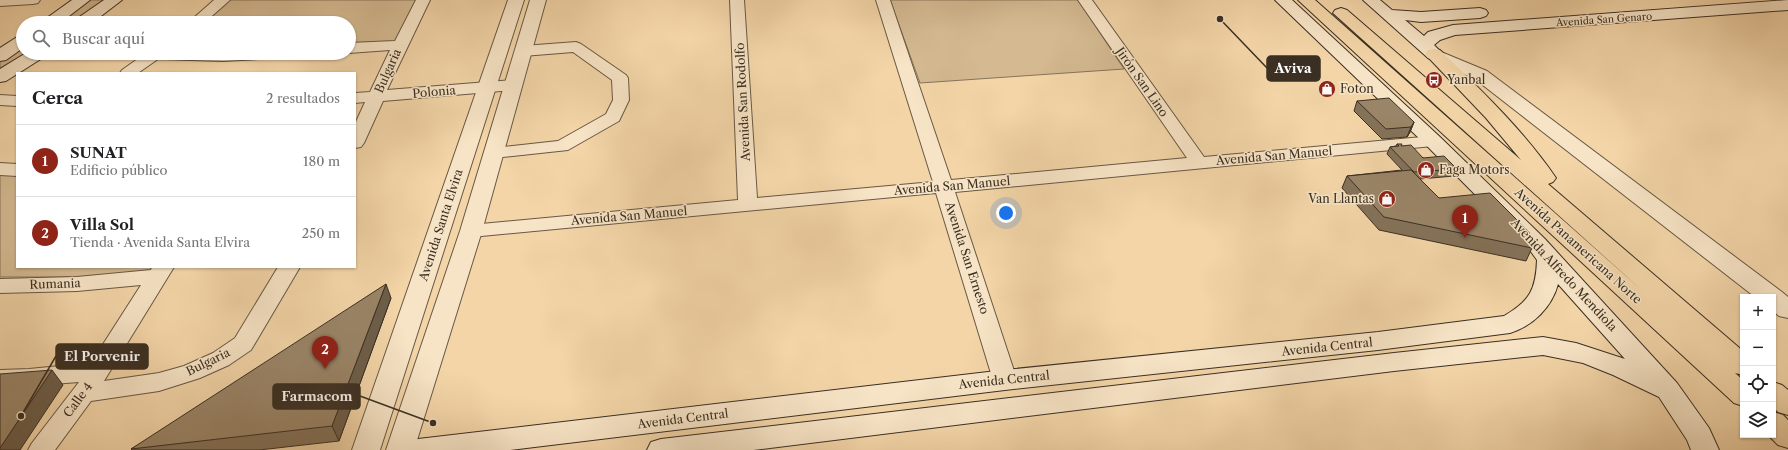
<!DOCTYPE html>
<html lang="es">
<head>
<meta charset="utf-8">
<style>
	body { margin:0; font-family:"Libre Caslon Text",serif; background:#f2f2f2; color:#202124 }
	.controls { position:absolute; right:12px; bottom:12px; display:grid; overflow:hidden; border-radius:0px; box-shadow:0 1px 3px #0004 }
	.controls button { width:36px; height:36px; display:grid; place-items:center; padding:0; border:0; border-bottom:1px solid #e0e0e0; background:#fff; color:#202124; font:20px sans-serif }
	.you { position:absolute; left:1006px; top:213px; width:14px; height:14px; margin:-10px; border:3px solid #fff; border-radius:50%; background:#1a73e8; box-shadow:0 0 0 6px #1a73e833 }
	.badge { display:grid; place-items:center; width:26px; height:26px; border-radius:50%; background:#8f2418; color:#fff; font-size:13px; font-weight:700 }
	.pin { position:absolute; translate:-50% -33px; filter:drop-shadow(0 1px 2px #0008) }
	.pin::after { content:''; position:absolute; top:21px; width:14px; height:12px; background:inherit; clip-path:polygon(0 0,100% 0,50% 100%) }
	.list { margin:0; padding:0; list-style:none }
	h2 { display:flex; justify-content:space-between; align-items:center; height:52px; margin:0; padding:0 16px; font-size:17px }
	h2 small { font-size:13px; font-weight:400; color:#757577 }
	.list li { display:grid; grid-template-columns:26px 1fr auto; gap:12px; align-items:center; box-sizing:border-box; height:72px; padding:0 16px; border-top:1px solid #e0e0e0 }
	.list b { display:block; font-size:15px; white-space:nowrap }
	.list p { margin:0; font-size:13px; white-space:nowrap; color:#757577 }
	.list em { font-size:13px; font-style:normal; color:#757577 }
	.icon { flex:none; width:22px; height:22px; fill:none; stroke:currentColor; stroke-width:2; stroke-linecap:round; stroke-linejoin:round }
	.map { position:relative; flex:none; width:1788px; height:450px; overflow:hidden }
	.search { position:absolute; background:#fff; box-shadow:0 1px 3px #0004; left:16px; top:16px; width:340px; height:44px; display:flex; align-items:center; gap:10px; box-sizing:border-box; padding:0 14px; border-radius:22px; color:#757577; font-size:15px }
	.panel { position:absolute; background:#fff; box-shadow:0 1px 3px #0004; left:16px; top:72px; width:340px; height:196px; border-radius:0px }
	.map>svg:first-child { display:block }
</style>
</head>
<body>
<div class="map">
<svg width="1788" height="450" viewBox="0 0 1788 450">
	<rect width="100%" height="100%" fill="#f3d5a8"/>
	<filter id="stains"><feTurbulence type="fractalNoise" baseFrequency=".005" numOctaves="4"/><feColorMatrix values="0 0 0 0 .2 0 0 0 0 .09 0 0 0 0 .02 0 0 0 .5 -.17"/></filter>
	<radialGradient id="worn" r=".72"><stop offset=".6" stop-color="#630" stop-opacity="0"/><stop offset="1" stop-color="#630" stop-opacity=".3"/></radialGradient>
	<path fill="#d4b991" stroke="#87745a" d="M90 0H107L75 23H59Z
		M229 0H418L395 42 349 46V23H201Z
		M890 0H1078L1124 69 920 83Z
		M23 46V53H30L0 71V60Z
		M0 172 17 174V267H153L151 271 92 277H0Z"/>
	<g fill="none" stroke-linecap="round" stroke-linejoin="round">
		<g stroke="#685844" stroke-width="2">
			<path id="minor" d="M0 0H40L38 3 33 4 0 6Z
				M214 0H230L204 23H188Z
				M416 0H430L387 90 513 80 519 82 521 85 519 88 513 90 383 101 364 143 361 147 355 148V124L365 102 355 103V93L370 92 390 50 349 53V43L395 41Z
				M730 0H744L757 198 933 182 876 0H890L951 180 1187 158 1078 0H1092L1204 157 1433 136 1439 137 1442 141 1439 145 1433 146 955 192 1017 380 1013 386 1005 389 997 386 993 380 936 193 471 237 464 235 461 231 464 227 471 225 738 200Z
				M576 42 581 44 626 75 628 78 629 100 619 121 568 150 493 158 487 157 484 153 487 149 493 148 558 141 606 114 613 100 612 80 573 52 523 56 518 54 515 51 518 48 523 46Z
				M146 53H288L286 56 280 58 223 61 158 59 138 73H120L122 70Z
				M0 95 17 96V106L0 105Z
				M0 163 17 164V176L0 175Z
				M152 267H174L104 381 159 373 184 366 213 353 235 338 278 267H300L251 350 229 365 200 378 159 391 91 401 55 450H28L32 443 79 382 0 388V370L29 369 91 363 141 285 77 291 0 293V279L77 277 151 270Z"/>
		</g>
		<g stroke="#685844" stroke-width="2">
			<path id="tertiary" d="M508 0H524L380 450H352Z
				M530 0H546L482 231 414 450H386L460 231Z
				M1434 49 1487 71 1782 292 1788 297V318L1779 316 1773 311V297H1755L1475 79 1428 58 1425 54 1428 50Z"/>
		</g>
		<g stroke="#3a2f23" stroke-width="2">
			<path id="secondary" d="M72 0H90L60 23H42L44 20Z
				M104 0H122L92 23H73L75 20Z
				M1275 0H1292L1440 137 1545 239 1677 383 1709 428 1719 450H1691L1687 440 1659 397 1613 375 1583 363 1543 355 1394 371 753 450H647L651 442 661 439 1394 353 1543 337 1576 343 1625 359 1558 284C1552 307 1533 326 1510 333L1378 350 1005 390 510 450H404L408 442 418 439 1005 370 1378 332 1504 316C1530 301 1536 289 1537 260L1529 249 1426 145Z
				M1363 0H1380L1392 10 1421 12 1480 8 1486 10 1488 13 1486 16 1480 18 1421 22 1405 20 1424 36 1428 32 1453 25 1788 0V10L1455 35 1440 40 1434 45 1443 54 1440 58 1434 59 1428 58Z
				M23 36V48L6 60 0 61V48L17 37Z
				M26 53H47L44 57 6 81 0 82V69Z"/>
		</g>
		<g stroke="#3a2f23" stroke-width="2">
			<path id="motorway" d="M1298 0H1315L1644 292 1333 13 1335 10 1341 8 1347 10 1521 160 1486 118 1425 54 1428 50 1434 49 1440 50C1481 90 1524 131 1556 178L1553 182 1548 184 1743 351V375L1735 373 1743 380V406L1734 403Z
				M1773 382 1782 385 1788 390V415L1778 412 1773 407Z
				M1773 412 1783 415 1788 420V448L1778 445 1768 435H1773Z"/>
		</g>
		<use href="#minor" fill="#f7e4c6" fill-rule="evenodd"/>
		<use href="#tertiary" fill="#f7e4c6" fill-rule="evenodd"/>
		<use href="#secondary" fill="#f7e4c6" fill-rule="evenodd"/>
		<use href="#motorway" fill="#f3d5a8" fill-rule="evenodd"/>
	</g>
	<path fill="#847259" stroke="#3a2f23" d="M1357 101 1414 122 1410 132 1407 137 1382 139 1354 111Z
		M1397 144 1423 158 1457 169 1454 176 1420 179 1439 198 1532 248 1526 261 1379 230 1342 188 1347 176 1402 170 1387 154 1390 147 1396 146Z
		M391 298 339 441 259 450H132L131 449Z"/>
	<path fill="#6c5d49" stroke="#3a2f23" d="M1414 122 1410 132 1407 137 1411 127Z
		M386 284 391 298 339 441 332 426Z
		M52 370 63 385 20 450H0V448Z"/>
	<path fill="#9a8568" stroke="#3a2f23" d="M1389 98 1414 122 1411 127 1386 129 1357 101Z
		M1397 144H1402L1401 146 1411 145 1423 158 1444 156 1457 169 1414 172 1390 147 1399 146Z
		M1411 170 1439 198 1490 193 1529 232 1532 248 1384 217 1347 176Z
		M386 284 332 426 131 449Z
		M52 370 0 448V374Z"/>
	<defs>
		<g id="bus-disc" transform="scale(0.9)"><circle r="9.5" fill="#8f2418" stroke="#f7e4c6"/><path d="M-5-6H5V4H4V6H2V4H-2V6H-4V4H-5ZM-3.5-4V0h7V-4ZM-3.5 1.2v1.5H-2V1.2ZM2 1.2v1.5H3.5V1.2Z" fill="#fff"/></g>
		<g id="shop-disc" transform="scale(0.9)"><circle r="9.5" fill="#8f2418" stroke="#f7e4c6"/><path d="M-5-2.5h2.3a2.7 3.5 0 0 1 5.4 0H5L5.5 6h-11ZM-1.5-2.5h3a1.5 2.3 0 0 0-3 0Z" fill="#fff"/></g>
	</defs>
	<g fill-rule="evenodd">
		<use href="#bus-disc" x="1434" y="80"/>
		<use href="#shop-disc" x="1327" y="89"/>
		<use href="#shop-disc" x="1426" y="170"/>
		<use href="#shop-disc" x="1387" y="199"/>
	</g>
	<g text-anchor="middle" stroke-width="3" stroke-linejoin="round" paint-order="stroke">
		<g font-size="10" fill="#3a2f23" stroke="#f7e4c6">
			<text transform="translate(1604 19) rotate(-4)" y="4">Avenida San Genaro</text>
		</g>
		<g font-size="12" fill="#3a2f23" stroke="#f7e4c6">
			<text transform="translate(388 71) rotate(-66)" y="4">Bulgaria</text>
			<text transform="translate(1142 82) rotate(55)" y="4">Jirón San Lino</text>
			<text transform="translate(434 92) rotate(-5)" y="4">Polonia</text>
			<text transform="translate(743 102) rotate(-93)" y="4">Avenida San Rodolfo</text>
			<text transform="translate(1274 156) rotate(-5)" y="4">Avenida San Manuel</text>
			<text transform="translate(952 186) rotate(-5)" y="4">Avenida San Manuel</text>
			<text transform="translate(629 216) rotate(-5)" y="4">Avenida San Manuel</text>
			<text transform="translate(441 225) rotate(-72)" y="4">Avenida Santa Elvira</text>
			<text transform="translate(1578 246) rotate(42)" y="4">Avenida Panamericana Norte</text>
			<text transform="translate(967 258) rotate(72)" y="4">Avenida San Ernesto</text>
			<text transform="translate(1564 275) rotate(47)" y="4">Avenida Alfredo Mendiola</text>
			<text transform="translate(55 284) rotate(-2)" y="4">Rumania</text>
			<text transform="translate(1327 347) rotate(-6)" y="4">Avenida Central</text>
			<text transform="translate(208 362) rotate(-26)" y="4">Bulgaria</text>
			<text transform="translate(1004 380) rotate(-6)" y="4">Avenida Central</text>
			<text transform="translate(78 400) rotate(-54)" y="4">Calle 4</text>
			<text transform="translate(683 419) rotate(-7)" y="4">Avenida Central</text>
		</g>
		<g font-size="12" fill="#3a2f23" stroke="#f7e4c6" text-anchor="start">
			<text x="1447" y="84">Yanbal</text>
			<text x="1340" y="93">Foton</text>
			<text x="1439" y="174">Faga Motors</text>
			<text x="1374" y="203" text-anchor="end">Van Llantas</text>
		</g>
	</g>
	<path fill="none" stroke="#3a2f23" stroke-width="1.5" d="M1220 19L1267 68M21 416L56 356M433 423L360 396"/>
	<g fill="#3a2f23" stroke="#f7e4c6" stroke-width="1.5">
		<circle cx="1220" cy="19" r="4"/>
		<circle cx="21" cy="416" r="4"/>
		<circle cx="433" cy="423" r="4"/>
	</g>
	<g fill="#3a2f23" stroke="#3a2f23" stroke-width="1.5">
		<rect x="1267" y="56" width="53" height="25" rx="4"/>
		<rect x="56" y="344" width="92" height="25" rx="4"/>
		<rect x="273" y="384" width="87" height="25" rx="4"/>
	</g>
	<g font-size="13" text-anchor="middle" font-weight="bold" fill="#fff">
		<text x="1293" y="73">Aviva</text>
		<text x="102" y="361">El Porvenir</text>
		<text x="317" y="401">Farmacom</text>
	</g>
	<rect width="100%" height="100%" filter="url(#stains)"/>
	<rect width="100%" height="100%" fill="url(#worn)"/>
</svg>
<div class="controls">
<button>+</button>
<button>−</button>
<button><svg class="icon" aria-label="locate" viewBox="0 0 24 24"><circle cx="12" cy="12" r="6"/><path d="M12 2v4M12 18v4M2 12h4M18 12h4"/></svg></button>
<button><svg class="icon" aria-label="layers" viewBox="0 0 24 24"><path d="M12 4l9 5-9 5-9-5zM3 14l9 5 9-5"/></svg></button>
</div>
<div class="you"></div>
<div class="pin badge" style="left:1465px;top:238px">1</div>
<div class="pin badge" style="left:325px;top:369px">2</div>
<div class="search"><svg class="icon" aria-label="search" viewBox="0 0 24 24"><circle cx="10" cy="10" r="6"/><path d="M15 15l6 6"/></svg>Buscar aquí</div>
<section class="panel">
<h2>Cerca<small>2 resultados</small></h2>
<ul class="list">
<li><span class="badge">1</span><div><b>SUNAT</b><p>Edificio público</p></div><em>180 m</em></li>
<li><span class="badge">2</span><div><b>Villa Sol</b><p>Tienda · Avenida Santa Elvira</p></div><em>250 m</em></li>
</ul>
</section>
</div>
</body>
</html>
